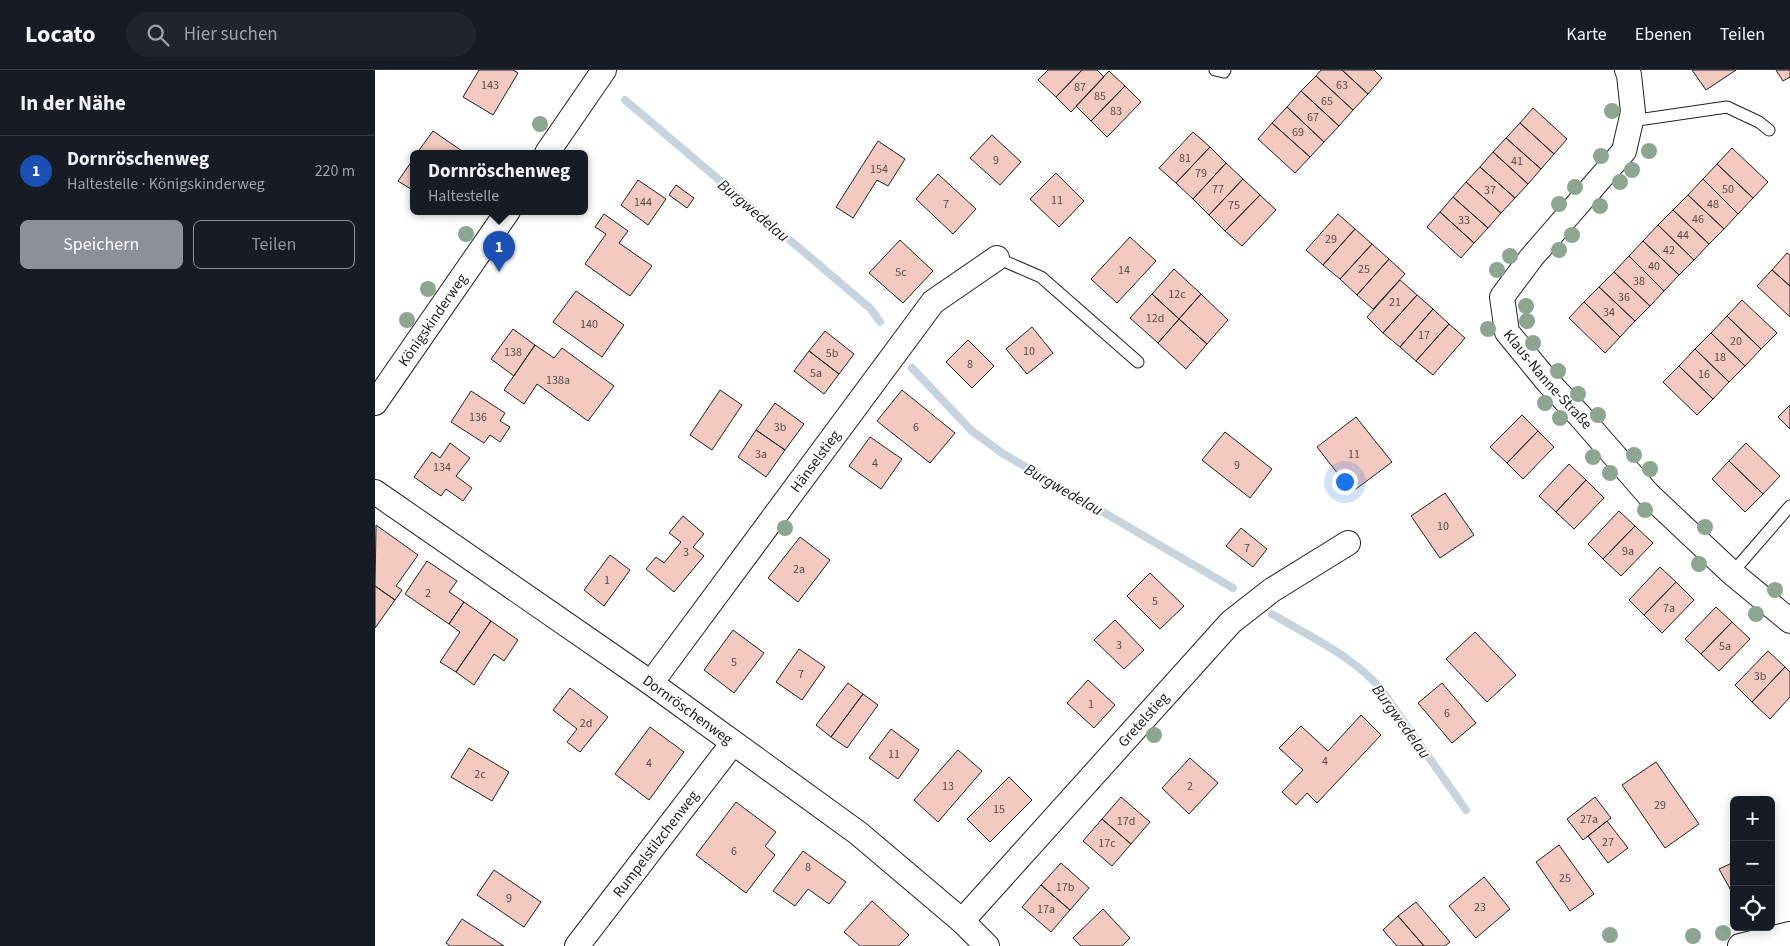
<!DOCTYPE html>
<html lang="de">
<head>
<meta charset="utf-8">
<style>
	body { margin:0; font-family:"Source Sans 3",sans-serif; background:#20242c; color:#f1f3f6 }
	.controls { position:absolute; right:15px; bottom:15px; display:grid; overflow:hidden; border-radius:8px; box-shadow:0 2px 12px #0003 }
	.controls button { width:45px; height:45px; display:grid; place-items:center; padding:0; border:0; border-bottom:1px solid #363941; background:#171b24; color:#f1f3f6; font:25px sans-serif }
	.you { position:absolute; left:969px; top:411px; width:18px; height:18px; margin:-12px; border:4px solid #fff; border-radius:50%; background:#1a73e8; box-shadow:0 0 0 8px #1a73e833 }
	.badge { display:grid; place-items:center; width:32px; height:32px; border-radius:50%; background:#8c9099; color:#fff; font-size:16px; font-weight:700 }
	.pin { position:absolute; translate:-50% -41px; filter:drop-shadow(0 1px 2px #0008) }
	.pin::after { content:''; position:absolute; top:26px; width:18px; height:15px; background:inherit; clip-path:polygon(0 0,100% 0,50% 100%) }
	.popup { position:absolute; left:35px; top:80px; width:178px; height:65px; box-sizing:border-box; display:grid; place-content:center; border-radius:8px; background:#171b24; filter:drop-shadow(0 1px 4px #0005); font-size:16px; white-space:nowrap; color:#9ea1a6 }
	.popup b { font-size:19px; color:#f1f3f6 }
	.popup::after { content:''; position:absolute; left:50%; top:100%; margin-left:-10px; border:10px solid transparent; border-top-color:#171b24 }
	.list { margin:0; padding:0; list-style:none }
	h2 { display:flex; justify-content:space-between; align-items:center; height:65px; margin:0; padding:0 20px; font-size:21px }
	h2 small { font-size:16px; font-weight:400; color:#9ea1a6 }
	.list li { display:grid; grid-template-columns:32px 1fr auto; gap:15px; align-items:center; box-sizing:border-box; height:70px; padding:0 20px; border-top:1px solid #363941 }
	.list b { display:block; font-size:19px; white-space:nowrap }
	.list p { margin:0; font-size:16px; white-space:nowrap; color:#9ea1a6 }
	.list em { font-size:16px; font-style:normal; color:#9ea1a6 }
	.actions { display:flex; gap:10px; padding:15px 20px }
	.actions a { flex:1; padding:11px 0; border:1px solid #8c9099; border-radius:8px; text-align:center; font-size:18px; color:#8c9099 }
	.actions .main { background:#8c9099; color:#fff }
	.icon { flex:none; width:28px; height:28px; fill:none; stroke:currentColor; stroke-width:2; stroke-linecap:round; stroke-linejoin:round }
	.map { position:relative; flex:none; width:1415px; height:876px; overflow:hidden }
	header { display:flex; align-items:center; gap:30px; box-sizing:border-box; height:70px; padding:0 25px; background:#171b24; border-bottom:1px solid #363941 }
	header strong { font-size:24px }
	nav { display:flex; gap:28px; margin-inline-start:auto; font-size:18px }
	.search { width:350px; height:45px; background:#20242c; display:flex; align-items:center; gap:12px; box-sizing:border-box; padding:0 18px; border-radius:28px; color:#9ea1a6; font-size:19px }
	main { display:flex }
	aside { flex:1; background:#171b24 }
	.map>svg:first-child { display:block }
</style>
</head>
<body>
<header>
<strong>Locato</strong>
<div class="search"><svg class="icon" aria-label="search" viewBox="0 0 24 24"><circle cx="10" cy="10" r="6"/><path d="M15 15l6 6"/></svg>Hier suchen</div>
<nav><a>Karte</a><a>Ebenen</a><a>Teilen</a></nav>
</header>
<main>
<aside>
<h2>In der Nähe<small></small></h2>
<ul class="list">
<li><span class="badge" style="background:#1a4fb4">1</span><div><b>Dornröschenweg</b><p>Haltestelle · Königskinderweg</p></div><em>220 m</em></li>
</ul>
<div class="actions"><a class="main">Speichern</a><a>Teilen</a></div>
</aside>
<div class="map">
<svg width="1415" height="876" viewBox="0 0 1415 876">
	<rect width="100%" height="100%" fill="#fff"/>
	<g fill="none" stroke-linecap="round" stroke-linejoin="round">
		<path stroke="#c7d3dd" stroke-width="8" d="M250 30 496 239 505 252
			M537 298 597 361 627 383 858 518
			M897 544C934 566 976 585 1005 618L1091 740"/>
	</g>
	<path fill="#f3c9c0" stroke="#222" d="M104 0H138L143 3 118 45 88 27Z
		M673 0H707L681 27 663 10Z
		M707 0H722L729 7 696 42 681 27Z
		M946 0H967L993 24 978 40 941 6Z
		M967 0H999L1007 8 993 24Z
		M1317 0H1361L1331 20Z
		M1401 0H1415V7L1408 11Z
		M734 1 750 16 716 51 701 36Z
		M941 6 978 40 964 56 926 21Z
		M750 16 766 32 732 67 716 51Z
		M926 21 964 56 949 72 912 37Z
		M912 37 949 72 935 87 897 53Z
		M1158 38 1192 69 1179 84 1145 53Z
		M897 53 935 87 920 103 883 69Z
		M1145 53 1179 84 1166 99 1131 68Z
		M58 61 90 83H42Z
		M818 62 835 77 801 113 784 98Z
		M617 65 646 92 625 115 595 88Z
		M1131 68 1166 99 1153 114 1118 82Z
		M503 71 530 89 513 116 502 110 478 148 461 137Z
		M835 77 851 93 818 129 801 113Z
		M1357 78 1393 112 1378 128 1342 94Z
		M1118 82 1153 114 1140 128 1105 97Z
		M39 88V121L23 111Z
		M851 93 868 109 834 145 818 129Z
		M1342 94 1378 128 1363 144 1328 109Z
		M1105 97 1140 128 1126 143 1091 112Z
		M681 103 709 131 684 157 655 129Z
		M563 104 601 139 578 164 541 129Z
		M868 109 885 125 850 161 834 145Z
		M1328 109 1363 144 1349 159 1313 125Z
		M263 110 291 129 273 155 246 135Z
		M1091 112 1126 143 1113 158 1078 127Z
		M301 115 319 128 312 138 294 125Z
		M885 125 901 140 867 176 850 161Z
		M1313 125 1349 159 1334 174 1298 140Z
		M1078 127 1113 158 1099 173 1065 142Z
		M1298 140 1334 174 1319 190 1283 155Z
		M1065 142 1099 173 1086 188 1052 157Z
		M229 144 253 161 244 173 277 196 255 226 210 194 231 164 220 157Z
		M963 144 980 159 948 195 931 180Z
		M1283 155 1319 190 1304 205 1268 171Z
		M980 159 997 174 965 209 948 195Z
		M755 167 781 191 742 233 716 209Z
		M525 170 558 201 528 233 494 203Z
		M1268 171 1304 205 1289 221 1254 186Z
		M997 174 1014 189 982 225 965 209Z
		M1412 183 1415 185V216L1397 200Z
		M1254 186 1289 221 1275 236 1239 202Z
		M1014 189 1030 204 998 239 982 225Z
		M799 199 826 224 804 249 777 224Z
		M1397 200 1415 216V247L1382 216Z
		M1239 202 1275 236 1260 251 1224 217Z
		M1025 210 1042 225 1008 263 992 247Z
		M1224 217 1260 251 1245 267 1209 232Z
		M201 221 249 255 227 287 178 252Z
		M777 224 804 249 783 273 755 248Z
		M826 224 853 250 832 274 804 249Z
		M1042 225 1058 239 1025 277 1008 263Z
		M1367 230 1402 263 1386 279 1352 246Z
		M1209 232 1245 267 1230 283 1194 248Z
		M1058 239 1074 254 1041 291 1025 277Z
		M1352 246 1386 279 1370 296 1336 263Z
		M804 249 832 274 811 299 783 273Z
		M1074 254 1090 268 1058 305 1041 291Z
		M657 257 678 283 652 304 631 279Z
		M138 259 160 275 139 306 116 289Z
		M450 261 479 284 464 304 434 281Z
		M1336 263 1370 296 1354 312 1320 279Z
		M593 270 619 296 597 318 571 292Z
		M160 275 179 288 187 278 239 316 213 351 162 314 149 334 129 320Z
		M1320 279 1354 312 1338 329 1304 296Z
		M434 281 464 304 449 324 419 301Z
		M1304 296 1338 329 1322 345 1288 312Z
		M345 320 367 335 337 380 315 365Z
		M527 320 580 363 555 393 502 351Z
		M96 321 130 343 125 351 135 357 125 372 115 365 109 373 76 352Z
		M400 333 429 354 410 380 381 360Z
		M1415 335V359L1403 347Z
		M1147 345 1163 361 1132 393 1115 377Z
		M981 347 1017 392 977 422 942 377Z
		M381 360 410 380 391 407 363 387Z
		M1163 361 1179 377 1148 409 1132 393Z
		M850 362 897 399 875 428 827 390Z
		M495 367 527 389 506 419 474 396Z
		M75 373 95 388 81 406 97 418 88 431 71 419 66 426 39 407 57 382 65 388Z
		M1371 373 1405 406 1388 424 1354 391Z
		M1354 391 1388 424 1370 442 1337 409Z
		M1194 394 1211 410 1181 442 1164 426Z
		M1211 410 1229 428 1199 459 1181 442Z
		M1070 423 1099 465 1065 488 1036 446Z
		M1244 441 1260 456 1228 489 1213 474Z
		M308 446 329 464 318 477 329 486 299 522 271 499 281 487 289 493 306 472 294 463Z
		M1 455 43 485 21 516 27 520 20 530 0 516Z
		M1260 456 1278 473 1246 506 1228 489Z
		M866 458 892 479 878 497 851 476Z
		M425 467 455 490 423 532 393 508Z
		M235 485 255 500 229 536 209 520Z
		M52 491 82 511 74 522 89 532 74 554 30 524Z
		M1285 497 1301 512 1269 545 1254 530Z
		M775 503 809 536 785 559 752 526Z
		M1301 512 1319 530 1287 563 1269 545Z
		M0 516 20 530 0 558Z
		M89 532 116 551 81 602 65 592 85 562 74 554Z
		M1341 537 1357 552 1326 584 1310 569Z
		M740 550 769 580 749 599 719 570Z
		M116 551 143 570 129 591 119 584 99 615 81 602Z
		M1357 552 1375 569 1344 601 1326 584Z
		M358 560 389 583 359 623 329 600Z
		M1100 562 1141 605 1112 632 1071 589Z
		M424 579 450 597 427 630 401 612Z
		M1393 581 1410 597 1377 632 1360 615Z
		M1410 597 1415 602V627L1395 649 1377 632Z
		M713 610 740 635 719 658 692 633Z
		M473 613 488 624 456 667 441 655Z
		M1067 613 1101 653 1077 673 1043 633Z
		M195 618 233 647 205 682 192 672 202 659 178 640Z
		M488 624 503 635 472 678 456 667Z
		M986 645 1006 665 942 733 932 723 921 735 907 722 928 700 904 678 926 656 953 681Z
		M275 657 309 682 274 730 240 704Z
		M516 659 544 680 523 709 494 688Z
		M94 678 134 702 117 731 76 707Z
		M583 680 607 701 563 752 539 730Z
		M815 688 843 713 814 744 787 718Z
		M1281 692 1324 754 1290 778 1247 715Z
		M634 707 657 730 615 772 592 749Z
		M746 727 775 752 756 774 727 749Z
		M1220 727 1236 748 1208 770 1192 749Z
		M361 732 401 762 390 776 400 785 371 823 321 785Z
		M727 749 756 774 737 796 708 771Z
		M1232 751 1253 778 1233 793 1213 766Z
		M1184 775 1219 824 1195 841 1161 792Z
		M428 781 471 812 454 834 433 819 420 836 398 821Z
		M1359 792V826L1344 799Z
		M686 793 714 818 695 840 666 815Z
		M119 800 166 832 149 857 102 825Z
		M1109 807 1135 839 1101 868 1074 836Z
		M666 815 695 840 676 862 647 837Z
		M497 831 534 865 523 876H485L469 862Z
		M1041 832 1075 872 1070 876H1049L1023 846Z
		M728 839 755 868 747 876H706L698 868Z
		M1023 846 1049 876H1022L1008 860Z
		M87 849 129 876H75L71 873Z"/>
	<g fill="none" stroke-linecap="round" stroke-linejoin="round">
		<g stroke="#222" stroke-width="13">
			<path id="lane" d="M840 0 849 2 850 0
				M1256 51 1352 37 1384 52 1394 60
				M622 188 666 207 763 292
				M1357 503 1415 436"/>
		</g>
		<g stroke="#222" stroke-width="26">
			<g id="street">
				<path id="s1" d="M1252 0 1254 5 1258 42 1249 81 1156 188 1127 227 1132 262 1172 311 1205 346 1273 424 1357 503 1415 551"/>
				<path d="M172 83 229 0"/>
				<path id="s2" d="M0 333 133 141"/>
				<path id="s3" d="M0 422 276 613 483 763 587 851 612 876"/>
				<path id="s4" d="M276 613 558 232 622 188"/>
				<path id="s5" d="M587 851 856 552 897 520 973 473"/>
				<path id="s6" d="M202 876 358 673"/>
				<path d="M1365 876 1415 864"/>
			</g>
		</g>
		<use href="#lane" stroke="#fff" stroke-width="11"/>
		<use href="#street" stroke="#fff" stroke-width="24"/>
	</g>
	<g fill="#8da692">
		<circle cx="1237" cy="41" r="8"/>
		<circle cx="165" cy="54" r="8"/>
		<circle cx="1274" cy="81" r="8"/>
		<circle cx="1226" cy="86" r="8"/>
		<circle cx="1257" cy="100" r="8"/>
		<circle cx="1245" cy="112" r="8"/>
		<circle cx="1200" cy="117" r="8"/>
		<circle cx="1184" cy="134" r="8"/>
		<circle cx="1225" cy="136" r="8"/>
		<circle cx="91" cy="164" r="8"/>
		<circle cx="1197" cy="165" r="8"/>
		<circle cx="1184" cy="180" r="8"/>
		<circle cx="1135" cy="186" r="8"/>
		<circle cx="1122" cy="200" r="8"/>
		<circle cx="53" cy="219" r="8"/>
		<circle cx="1151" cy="236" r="8"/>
		<circle cx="32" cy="250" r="8"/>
		<circle cx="1152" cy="251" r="8"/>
		<circle cx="1113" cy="259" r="8"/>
		<circle cx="1158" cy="273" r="8"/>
		<circle cx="1183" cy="301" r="8"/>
		<circle cx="1203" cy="324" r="8"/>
		<circle cx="1170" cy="333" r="8"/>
		<circle cx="1223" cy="345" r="8"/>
		<circle cx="1185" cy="348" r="8"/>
		<circle cx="1259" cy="385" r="8"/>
		<circle cx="1218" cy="387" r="8"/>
		<circle cx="1275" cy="399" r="8"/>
		<circle cx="1235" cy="403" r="8"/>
		<circle cx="1270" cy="440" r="8"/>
		<circle cx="1330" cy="457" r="8"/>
		<circle cx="410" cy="458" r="8"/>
		<circle cx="1324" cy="494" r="8"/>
		<circle cx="1400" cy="520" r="8"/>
		<circle cx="1381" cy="544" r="8"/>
		<circle cx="779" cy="665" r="8"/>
		<circle cx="1348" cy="863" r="8"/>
		<circle cx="1235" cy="865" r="8"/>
		<circle cx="1318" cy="866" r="8"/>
	</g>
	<g text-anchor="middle" stroke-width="4" stroke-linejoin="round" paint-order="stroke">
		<g font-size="12" fill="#564c4a">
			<text x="115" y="19">143</text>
			<text x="967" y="19">63</text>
			<text x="705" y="21">87</text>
			<text x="725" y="30">85</text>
			<text x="952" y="35">65</text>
			<text x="741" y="45">83</text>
			<text x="938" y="51">67</text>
			<text x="923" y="66">69</text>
			<text x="810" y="92">81</text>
			<text x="621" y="94">9</text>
			<text x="1142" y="95">41</text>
			<text x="504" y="103">154</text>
			<text x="826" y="107">79</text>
			<text x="843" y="123">77</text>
			<text x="1353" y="123">50</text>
			<text x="1115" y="124">37</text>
			<text x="682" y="134">11</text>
			<text x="268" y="136">144</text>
			<text x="571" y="138">7</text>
			<text x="1338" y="138">48</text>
			<text x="859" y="139">75</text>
			<text x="1323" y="153">46</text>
			<text x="1089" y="154">33</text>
			<text x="1308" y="169">44</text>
			<text x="956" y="173">29</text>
			<text x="1294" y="184">42</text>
			<text x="1279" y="200">40</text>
			<text x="989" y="203">25</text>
			<text x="749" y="204">14</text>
			<text x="526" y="206">5c</text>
			<text x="1264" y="215">38</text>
			<text x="802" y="228">12c</text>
			<text x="1249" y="231">36</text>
			<text x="1020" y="236">21</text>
			<text x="1234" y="246">34</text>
			<text x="780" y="252">12d</text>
			<text x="214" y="258">140</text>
			<text x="1049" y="269">17</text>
			<text x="1361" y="275">20</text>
			<text x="654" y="285">10</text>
			<text x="138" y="286">138</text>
			<text x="457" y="287">5b</text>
			<text x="1345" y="291">18</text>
			<text x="595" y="298">8</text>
			<text x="441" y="307">5a</text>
			<text x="1329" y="308">16</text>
			<text x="183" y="314">138a</text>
			<text x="103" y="351">136</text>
			<text x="405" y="361">3b</text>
			<text x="541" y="361">6</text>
			<text x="386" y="388">3a</text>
			<text x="979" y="388">11</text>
			<text x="500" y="397">4</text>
			<text x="862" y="399">9</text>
			<text x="67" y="401">134</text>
			<text x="1068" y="460">10</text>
			<text x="872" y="482">7</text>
			<text x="1253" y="485">9a</text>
			<text x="311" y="486">3</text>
			<text x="424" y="503">2a</text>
			<text x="232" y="514">1</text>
			<text x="53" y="527">2</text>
			<text x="780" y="535">5</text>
			<text x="1294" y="542">7a</text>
			<text x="744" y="579">3</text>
			<text x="1350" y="580">5a</text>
			<text x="359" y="596">5</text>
			<text x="426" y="608">7</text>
			<text x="1385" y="610">3b</text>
			<text x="716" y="638">1</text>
			<text x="1072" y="647">6</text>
			<text x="211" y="657">2d</text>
			<text x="519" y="688">11</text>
			<text x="950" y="695">4</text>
			<text x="274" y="697">4</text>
			<text x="105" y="708">2c</text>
			<text x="573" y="720">13</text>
			<text x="815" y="720">2</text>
			<text x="1285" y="739">29</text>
			<text x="624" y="743">15</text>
			<text x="1214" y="753">27a</text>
			<text x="751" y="755">17d</text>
			<text x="1233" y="776">27</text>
			<text x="732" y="777">17c</text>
			<text x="359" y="785">6</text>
			<text x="433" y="801">8</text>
			<text x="1190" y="812">25</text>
			<text x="690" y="821">17b</text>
			<text x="134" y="832">9</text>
			<text x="1105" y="841">23</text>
			<text x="671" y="843">17a</text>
		</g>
		<g font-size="15" fill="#222" stroke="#fff">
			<text dy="5" stroke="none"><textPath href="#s2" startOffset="101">Königskinderweg</textPath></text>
			<text dy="5" stroke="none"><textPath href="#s1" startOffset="371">Klaus-Nanne-Straße</textPath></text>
			<text dy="5" stroke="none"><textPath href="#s4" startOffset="276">Hänselstieg</textPath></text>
			<text dy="5" stroke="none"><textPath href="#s3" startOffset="381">Dornröschenweg</textPath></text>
			<text dy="5" stroke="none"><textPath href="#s5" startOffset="271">Gretelstieg</textPath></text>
			<text dy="5" stroke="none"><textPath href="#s6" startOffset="129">Rumpelstilzchenweg</textPath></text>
		</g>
		<g font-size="16" font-style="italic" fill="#222" stroke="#fff">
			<text transform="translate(379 140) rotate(40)" y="6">Burgwedelau</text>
			<text transform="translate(689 419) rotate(30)" y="6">Burgwedelau</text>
			<text transform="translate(1027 651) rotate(54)" y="6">Burgwedelau</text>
		</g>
	</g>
</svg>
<div class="controls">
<button>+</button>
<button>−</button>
<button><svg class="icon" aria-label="locate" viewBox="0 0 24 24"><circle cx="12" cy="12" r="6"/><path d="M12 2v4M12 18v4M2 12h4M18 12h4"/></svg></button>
</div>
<div class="you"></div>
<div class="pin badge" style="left:124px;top:202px;background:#1a4fb4">1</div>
<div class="popup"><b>Dornröschenweg</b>Haltestelle</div>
</div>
</main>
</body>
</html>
